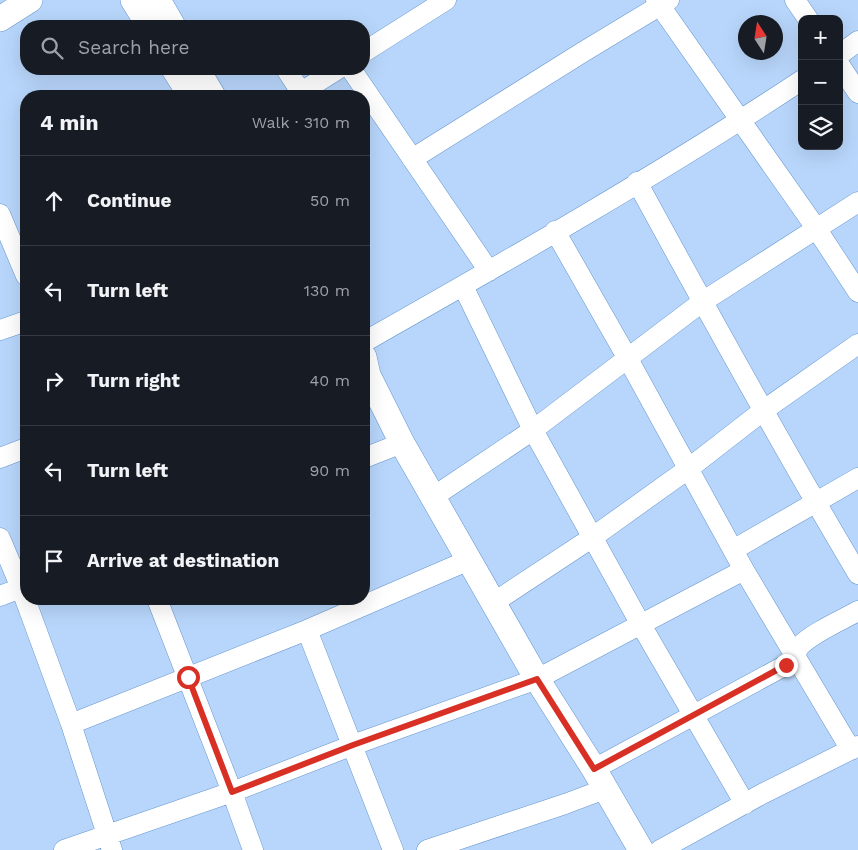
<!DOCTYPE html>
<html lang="en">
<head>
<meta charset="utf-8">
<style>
	body { margin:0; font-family:"Work Sans",sans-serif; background:#242831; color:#f1f3f6 }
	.controls { position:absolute; right:15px; top:15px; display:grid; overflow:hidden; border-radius:10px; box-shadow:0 5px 20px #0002 }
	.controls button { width:45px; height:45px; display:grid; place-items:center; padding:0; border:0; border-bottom:1px solid #363941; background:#171b24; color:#f1f3f6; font:25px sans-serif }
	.compass { position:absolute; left:738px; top:15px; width:45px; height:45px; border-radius:50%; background:#171b24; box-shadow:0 5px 20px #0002; rotate:348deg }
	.stop { position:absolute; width:15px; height:15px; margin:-11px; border:4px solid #d93025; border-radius:50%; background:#fff }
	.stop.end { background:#d93025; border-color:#fff; box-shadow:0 1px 5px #0008 }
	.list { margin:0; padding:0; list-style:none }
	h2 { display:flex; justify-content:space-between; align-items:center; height:65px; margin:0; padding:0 20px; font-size:21px }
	h2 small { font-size:16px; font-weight:400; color:#9ea1a6 }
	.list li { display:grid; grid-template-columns:32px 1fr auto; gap:15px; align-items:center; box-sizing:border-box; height:90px; padding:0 20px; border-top:1px solid #363941 }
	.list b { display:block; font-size:19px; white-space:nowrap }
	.list em { font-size:16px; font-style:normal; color:#9ea1a6 }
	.icon { flex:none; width:28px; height:28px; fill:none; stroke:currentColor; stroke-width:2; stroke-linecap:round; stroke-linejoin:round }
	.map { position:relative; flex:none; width:858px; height:850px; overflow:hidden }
	.search { position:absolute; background:#171b24; box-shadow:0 5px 20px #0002; left:20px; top:20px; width:350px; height:55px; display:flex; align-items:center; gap:12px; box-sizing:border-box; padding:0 18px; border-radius:20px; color:#9ea1a6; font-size:19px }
	.panel { position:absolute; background:#171b24; box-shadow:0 5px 20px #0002; left:20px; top:90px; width:350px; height:515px; border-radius:20px }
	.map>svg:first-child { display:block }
</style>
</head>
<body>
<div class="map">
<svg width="858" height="850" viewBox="0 0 858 850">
	<rect width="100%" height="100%" fill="#b8d6fb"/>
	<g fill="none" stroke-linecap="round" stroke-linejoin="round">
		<g stroke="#6696d0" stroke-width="21">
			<path id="minor" d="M656 0 816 228 858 292
				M795 0 808 19
				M364 52 446 0
				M839 55 858 41
				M839 64 858 93
				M286 69 301 92
				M351 69 489 271
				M295 96 338 69
				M412 159 583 52 669 0
				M637 182C709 314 781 445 858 574
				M0 214 26 276
				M555 231 628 359 744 570 851 750
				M463 286 533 430 640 623 745 804
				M0 330 26 321
				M364 342C512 258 660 174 802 80
				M0 458 26 448
				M364 458 402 443
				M433 497 533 430 702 302 858 202
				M0 538 21 588 71 724 112 850
				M733 550 858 478
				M0 596 26 586
				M157 599 232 792 253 850
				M493 603 593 537 688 469 764 410 858 344
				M307 630 393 850
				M71 724 307 630 469 560
				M594 769 786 665C793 660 795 653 800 646 812 633 842 620 858 611
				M64 850 232 792 353 745 537 679 744 570
				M427 850 565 804 605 789
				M660 850 762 794 858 746"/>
		</g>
		<g stroke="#6696d0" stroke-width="26">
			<path id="tertiary" d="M133 0 149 26
				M158 0 173 26
				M0 19 30 0
				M174 69 191 96
				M197 69 213 96
				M364 357 368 375 402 443 537 679 594 769 641 850"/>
		</g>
		<use href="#minor" stroke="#fff" stroke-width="20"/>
		<use href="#tertiary" stroke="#fff" stroke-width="25"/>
	</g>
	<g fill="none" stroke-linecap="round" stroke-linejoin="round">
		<path stroke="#d93025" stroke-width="6" d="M188 677 232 792 353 745 537 679 594 769 786 665"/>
	</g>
</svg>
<div class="controls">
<button>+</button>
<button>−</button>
<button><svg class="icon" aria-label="layers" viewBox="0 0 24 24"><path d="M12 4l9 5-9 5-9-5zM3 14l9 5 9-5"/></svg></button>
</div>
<svg class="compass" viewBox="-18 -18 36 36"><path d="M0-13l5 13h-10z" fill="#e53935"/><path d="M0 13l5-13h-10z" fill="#9ea1a6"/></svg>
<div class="stop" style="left:188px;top:677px"></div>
<div class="stop end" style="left:786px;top:665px"></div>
<div class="search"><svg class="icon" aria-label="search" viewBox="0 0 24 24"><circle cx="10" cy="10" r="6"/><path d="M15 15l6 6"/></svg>Search here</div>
<section class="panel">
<h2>4 min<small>Walk · 310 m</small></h2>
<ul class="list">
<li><svg class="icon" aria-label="ahead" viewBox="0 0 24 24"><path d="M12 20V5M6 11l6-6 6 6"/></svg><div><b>Continue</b></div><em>50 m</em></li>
<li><svg class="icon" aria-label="left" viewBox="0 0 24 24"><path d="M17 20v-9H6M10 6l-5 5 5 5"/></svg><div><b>Turn left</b></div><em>130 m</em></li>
<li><svg class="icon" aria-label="right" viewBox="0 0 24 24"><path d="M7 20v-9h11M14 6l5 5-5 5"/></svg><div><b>Turn right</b></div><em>40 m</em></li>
<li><svg class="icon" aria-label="left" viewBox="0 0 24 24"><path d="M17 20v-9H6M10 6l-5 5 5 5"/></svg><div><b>Turn left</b></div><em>90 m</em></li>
<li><svg class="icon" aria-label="arrive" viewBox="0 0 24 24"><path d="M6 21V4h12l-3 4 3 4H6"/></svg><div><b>Arrive at destination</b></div></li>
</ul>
</section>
</div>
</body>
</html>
